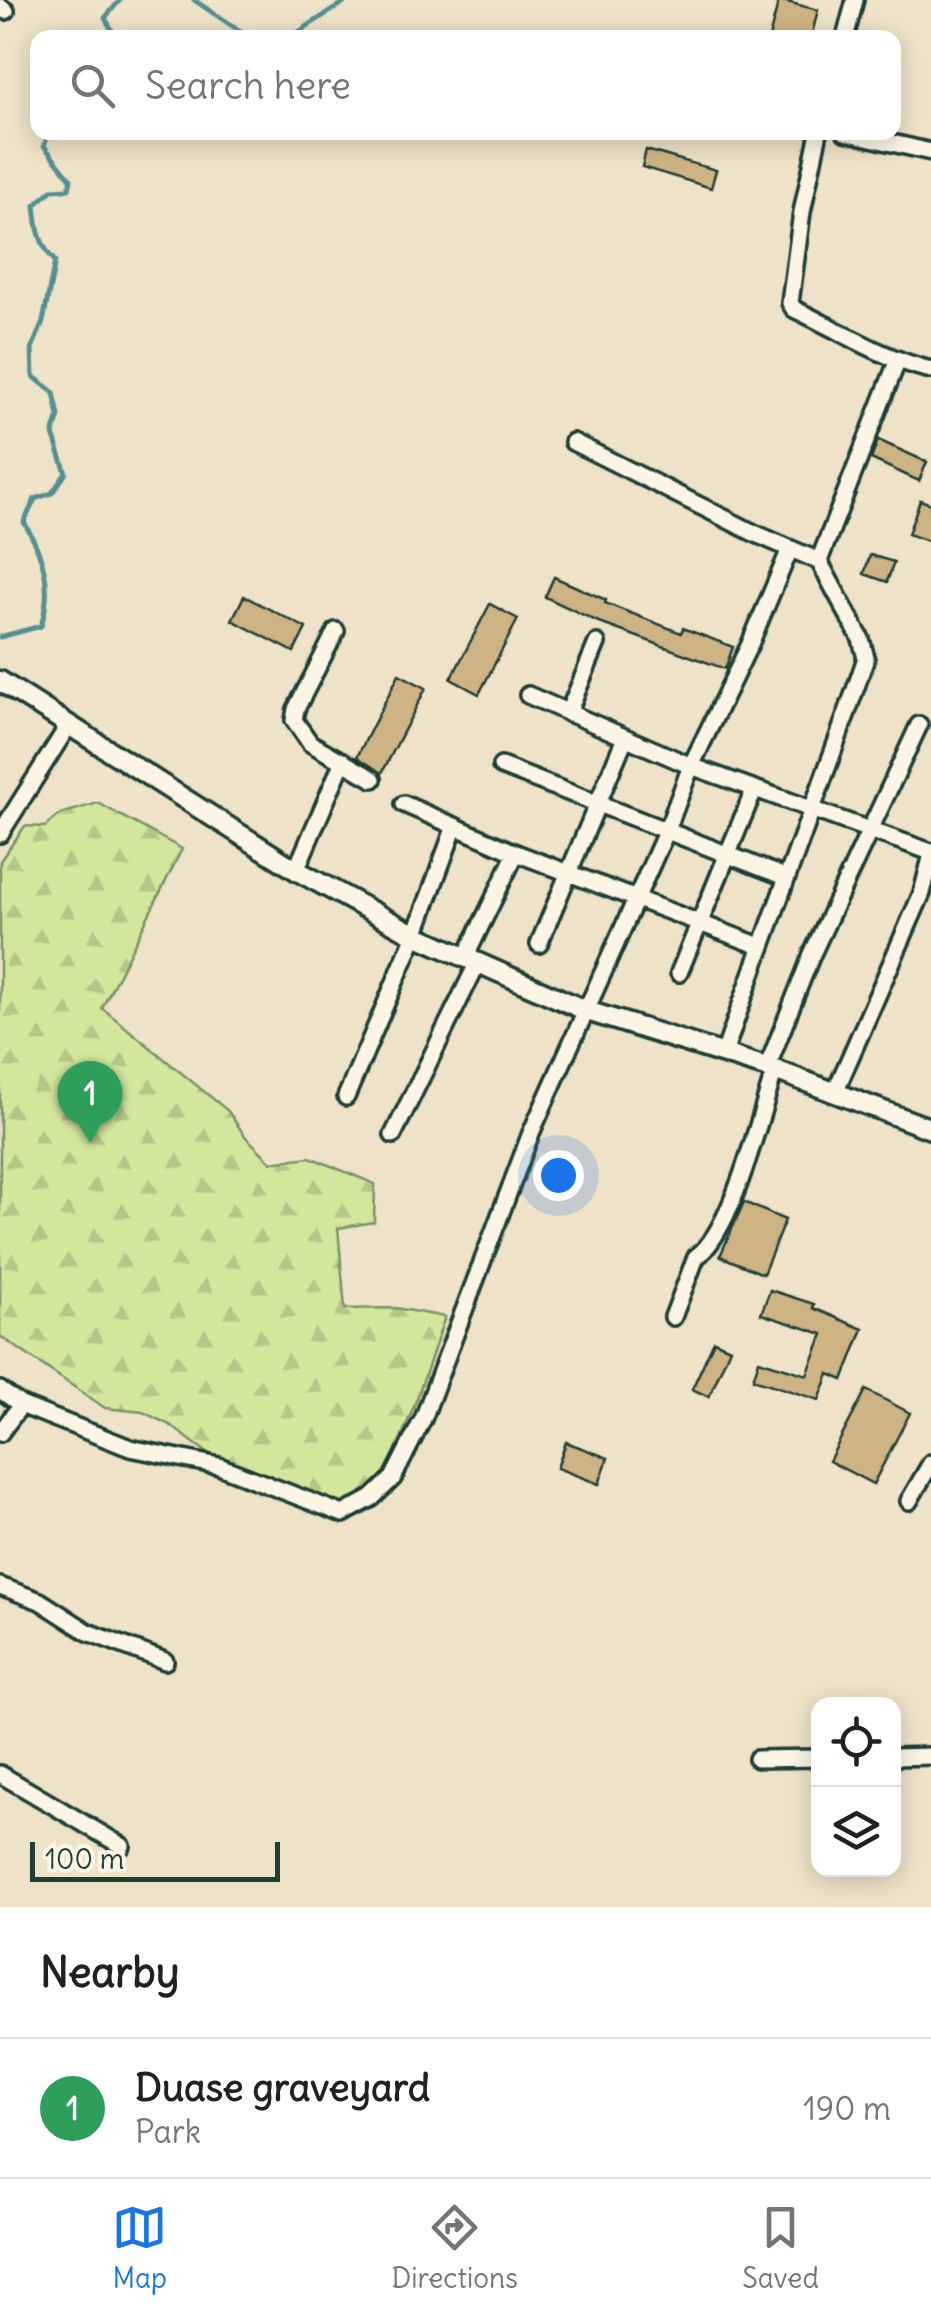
<!DOCTYPE html>
<html lang="en">
<head>
<meta charset="utf-8">
<style>
	body { margin:0; font-family:Delius,sans-serif; background:#f6f6f6; color:#202124 }
	.controls { position:absolute; right:30px; bottom:30px; display:grid; overflow:hidden; border-radius:20px; box-shadow:0 5px 25px #0003 }
	.controls button { width:90px; height:90px; display:grid; place-items:center; padding:0; border:0; border-bottom:2px solid #e0e0e0; background:#fff; color:#202124; font:50px sans-serif }
	.scale { position:absolute; left:30px; bottom:25px; width:250px; box-sizing:border-box; padding-left:10px; border:5px solid #1f3d34; border-top:0; font-size:28px; line-height:35px; white-space:nowrap; color:#1f3d34; -webkit-text-stroke:8px #fcf5e5; paint-order:stroke }
	.you { position:absolute; left:558px; top:1175px; width:35px; height:35px; margin:-25px; border:8px solid #fff; border-radius:50%; background:#1a73e8; box-shadow:0 0 0 15px #1a73e833 }
	.badge { display:grid; place-items:center; width:65px; height:65px; border-radius:50%; background:#1a73e8; color:#fff; font-size:32px; font-weight:700 }
	.pin { position:absolute; translate:-50% -82px; filter:drop-shadow(0 2px 5px #0008) }
	.pin::after { content:''; position:absolute; top:52px; width:35px; height:30px; background:inherit; clip-path:polygon(0 0,100% 0,50% 100%) }
	.list { margin:0; padding:0; list-style:none }
	h2 { display:flex; justify-content:space-between; align-items:center; height:130px; margin:0; padding:0 40px; font-size:42px }
	h2 small { font-size:32px; font-weight:400; color:#757577 }
	.list li { display:grid; grid-template-columns:65px 1fr auto; gap:30px; align-items:center; box-sizing:border-box; height:140px; padding:0 40px; border-top:2px solid #e0e0e0 }
	.list b { display:block; font-size:38px; white-space:nowrap }
	.list p { margin:0; font-size:32px; white-space:nowrap; color:#757577 }
	.list em { font-size:32px; font-style:normal; color:#757577 }
	.icon { flex:none; width:55px; height:55px; fill:none; stroke:currentColor; stroke-width:2; stroke-linecap:round; stroke-linejoin:round }
	.map { position:relative; flex:none; width:931px; height:1907px; overflow:hidden }
	.search { position:absolute; background:#fff; box-shadow:0 5px 25px #0003; left:30px; right:30px; top:30px; height:110px; display:flex; align-items:center; gap:25px; box-sizing:border-box; padding:0 35px; border-radius:20px; color:#757577; font-size:38px }
	.sheet { height:270px; background:#fff }
	nav { display:flex; justify-content:space-around; align-items:center; box-sizing:border-box; height:140px; border-top:2px solid #e0e0e0; background:#fff; font-size:28px; color:#757577 }
	nav a { display:grid; justify-items:center; gap:5px }
	nav .on { color:#1a73e8 }
	.map>svg:first-child { display:block }
</style>
</head>
<body>
<div class="map">
<svg width="931" height="1907" viewBox="0 0 931 1907">
	<defs>
		<pattern id="forest-firs" width="22" height="20" patternUnits="userSpaceOnUse" patternTransform="scale(2.5)"><rect width="22" height="20" fill="#d2e79c"/><path d="M5 1l3.5 6h-7zM16 11l3.5 6h-7z" fill="#b4c787"/></pattern>
	</defs>
	<rect width="100%" height="100%" fill="#eee2c8"/>
	<filter id="ink" filterUnits="userSpaceOnUse"><feTurbulence type="fractalNoise" baseFrequency=".01" numOctaves="2"/><feDisplacementMap in="SourceGraphic" scale="20" xChannelSelector="R" yChannelSelector="G"/><feConvolveMatrix kernelMatrix="1 2 1 2 8 2 1 2 1" color-interpolation-filters="sRGB"/></filter>
	<g filter="url(#ink)">
		<path fill="url(#forest-firs)" stroke="#789268" stroke-width="2.5" d="M98 803 182 849 102 1008 228 1111 245 1136 271 1162 310 1157 375 1184 374 1222 338 1228 345 1309 396 1308 445 1317C431 1357 396 1471 367 1496 362 1501 353 1504 347 1508L329 1504 206 1452 170 1425 143 1412 105 1408 0 1336V861L25 826 45 827 61 814Z"/>
		<g fill="none" stroke-linecap="round" stroke-linejoin="round">
			<path stroke="#549091" stroke-width="5" d="M194 0 250 38
				M87 38 113 32 105 18 120 0
				M289 38 348 0
				M0 637 41 626C53 586 44 557 24 522L35 499 52 493 66 473 53 434 59 416 54 393 33 376 32 348 43 322 55 261C39 245 37 227 35 205L52 190 69 189 71 179 44 146 49 132"/>
		</g>
		<path fill="#ceb484" stroke="#1f3d34" stroke-width="2.5" d="M779 0 818 10 811 38H769Z
			M646 150 716 170 711 188 642 167Z
			M878 440 927 462 919 481 871 459Z
			M920 500 931 504V542L908 534Z
			M870 555 894 562 887 582 864 574Z
			M554 577 606 600 605 603 681 633 683 628 733 647 725 669 605 625 545 597Z
			M244 596 306 628 294 652 232 620Z
			M490 604 518 619 479 694 451 679Z
			M399 674 426 688 382 773 357 757Z
			M744 1202 785 1220 763 1274 720 1256Z
			M770 1290 814 1304 813 1308 863 1329 843 1380 829 1374 819 1400 753 1379 759 1360 807 1375 823 1334 761 1314Z
			M714 1341 730 1348 709 1397 692 1389Z
			M866 1390 910 1413 873 1484 829 1461Z
			M566 1442 608 1458 599 1484 557 1468Z"/>
		<g fill="none" stroke-linecap="round" stroke-linejoin="round">
			<g stroke="#1f3d34" stroke-width="22">
				<path id="minor" d="M0 7 6 11
					M845 38 855 0
					M819 132 802 212 790 303 794 309C839 330 883 359 931 370
					M845 132 931 152
					M573 442 754 533 819 561 897 362
					M336 631 296 709 294 720 310 743 373 779
					M528 695 691 766 931 852
					M568 713 597 643
					M501 766 785 877
					M404 804 516 853 760 946
					M0 834 68 726
					M296 870 343 761
					M539 944 625 738
					M465 958 516 853
					M679 973 754 790
					M724 1054C769 921 821 790 866 658L861 639 819 561
					M767 1068 812 954 919 725
					M835 1092 922 893 931 858
					M346 1097 415 935 455 826
					M393 1135 477 964
					M673 1317 696 1257C732 1233 760 1115 775 1070
					M0 1390 21 1405 130 1448 219 1466 343 1514 372 1498 393 1478 423 1419 531 1133 667 830 691 766 750 644 790 549
					M0 1433 21 1405
					M909 1501 931 1463
					M0 1586 40 1601 88 1632 165 1661
					M894 1757 931 1756
					M757 1759 818 1758
					M0 1774 122 1846"/>
			</g>
			<g stroke="#1f3d34" stroke-width="25">
				<path id="tertiary" d="M0 681 296 870 415 935 587 1011 775 1070 931 1129"/>
			</g>
			<use href="#minor" stroke="#fcf5e5" stroke-width="15"/>
			<use href="#tertiary" stroke="#fcf5e5" stroke-width="18"/>
		</g>
	</g>
</svg>
<div class="controls">
<button><svg class="icon" aria-label="locate" viewBox="0 0 24 24"><circle cx="12" cy="12" r="6"/><path d="M12 2v4M12 18v4M2 12h4M18 12h4"/></svg></button>
<button><svg class="icon" aria-label="layers" viewBox="0 0 24 24"><path d="M12 4l9 5-9 5-9-5zM3 14l9 5 9-5"/></svg></button>
</div>
<div class="scale">100 m</div>
<div class="you"></div>
<div class="pin badge" style="left:90px;top:1143px;background:#2e9e5b">1</div>
<div class="search"><svg class="icon" aria-label="search" viewBox="0 0 24 24"><circle cx="10" cy="10" r="6"/><path d="M15 15l6 6"/></svg>Search here</div>
</div>
<section class="sheet">
<h2>Nearby<small></small></h2>
<ul class="list">
<li><span class="badge" style="background:#2e9e5b">1</span><div><b>Duase graveyard</b><p>Park</p></div><em>190 m</em></li>
</ul>
</section>
<nav>
<a class="on"><svg class="icon" aria-label="map" viewBox="0 0 24 24"><path d="M3 6l6-2 6 2 6-2v14l-6 2-6-2-6 2zM9 4v14M15 6v14"/></svg>Map</a>
<a><svg class="icon" aria-label="directions" viewBox="0 0 24 24"><path d="M12 3l9 9-9 9-9-9zM9 14v-3h6M13 9l2 2-2 2"/></svg>Directions</a>
<a><svg class="icon" aria-label="saved" viewBox="0 0 24 24"><path d="M7 4h10v16l-5-4-5 4z"/></svg>Saved</a>
</nav>
</body>
</html>
